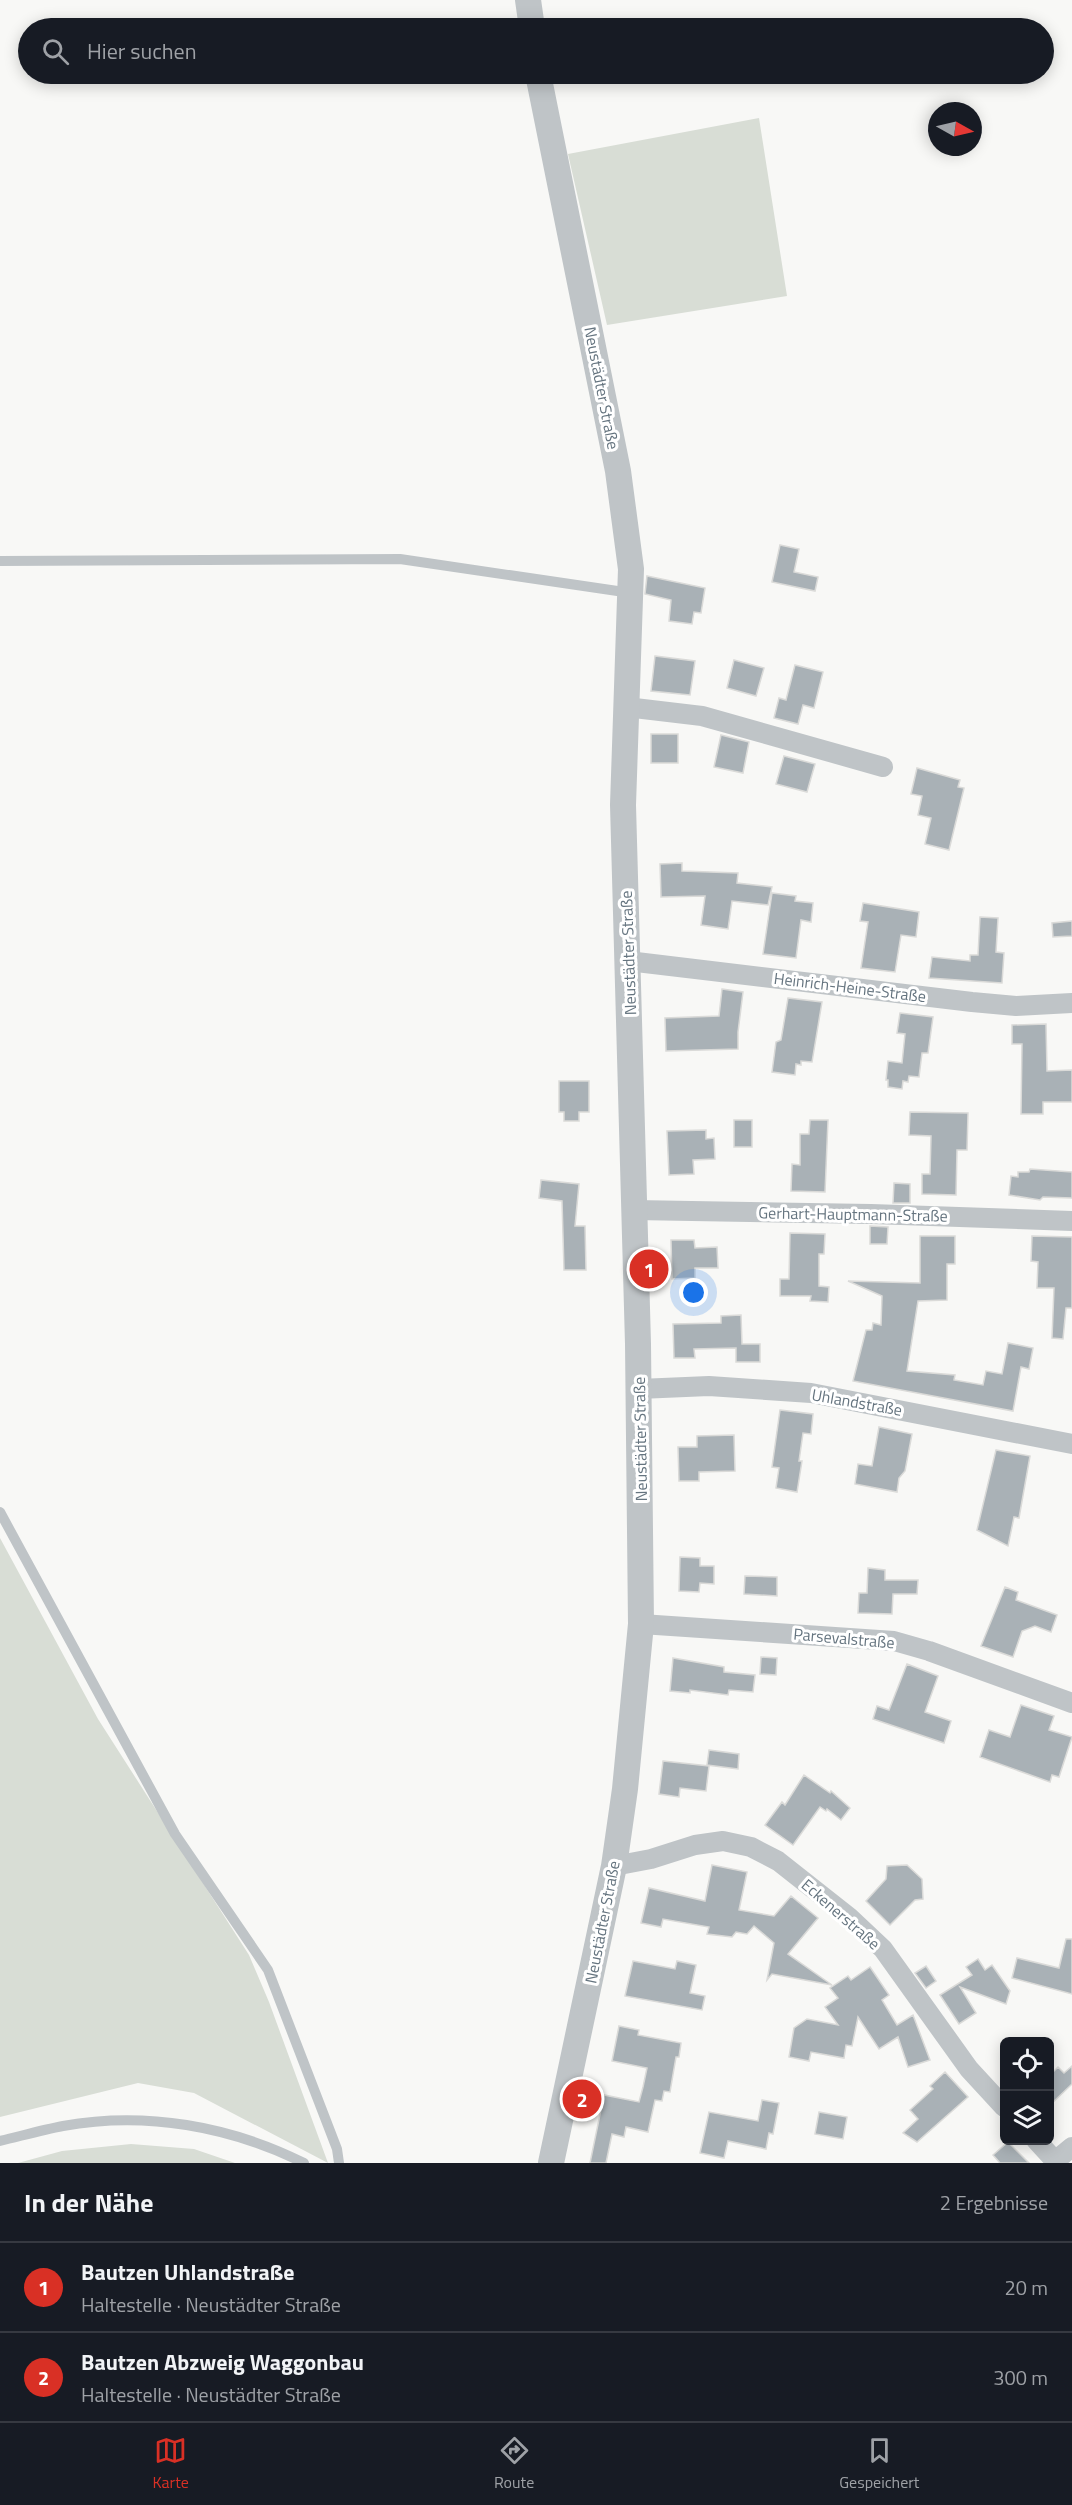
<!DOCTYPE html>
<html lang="de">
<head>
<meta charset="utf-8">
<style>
	body { margin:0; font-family:"Titillium Web",sans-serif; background:#242831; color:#f1f3f6 }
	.controls { position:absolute; right:18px; bottom:18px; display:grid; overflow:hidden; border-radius:9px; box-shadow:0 3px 15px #0003 }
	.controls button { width:54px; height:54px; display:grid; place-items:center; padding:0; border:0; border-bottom:2px solid #363941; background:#171b24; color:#f1f3f6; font:30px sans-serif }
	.compass { position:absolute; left:928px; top:102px; width:54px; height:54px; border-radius:50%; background:#171b24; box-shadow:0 3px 15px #0003; rotate:98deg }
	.you { position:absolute; left:694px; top:1293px; width:21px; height:21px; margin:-15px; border:4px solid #fff; border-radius:50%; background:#1a73e8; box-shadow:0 0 0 9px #1a73e833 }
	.badge { display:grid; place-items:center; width:39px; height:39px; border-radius:50%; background:#d93025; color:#fff; font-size:20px; font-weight:700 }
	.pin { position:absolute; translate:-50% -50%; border:3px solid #fff; box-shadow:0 2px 6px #0006 }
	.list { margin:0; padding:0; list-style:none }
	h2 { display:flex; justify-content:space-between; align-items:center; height:78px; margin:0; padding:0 24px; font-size:26px }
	h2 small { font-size:20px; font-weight:400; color:#9ea1a6 }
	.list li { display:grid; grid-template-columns:39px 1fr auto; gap:18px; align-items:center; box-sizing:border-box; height:90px; padding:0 24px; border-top:2px solid #363941 }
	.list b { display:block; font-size:22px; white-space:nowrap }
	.list p { margin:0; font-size:20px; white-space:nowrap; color:#9ea1a6 }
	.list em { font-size:20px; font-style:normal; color:#9ea1a6 }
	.icon { flex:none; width:33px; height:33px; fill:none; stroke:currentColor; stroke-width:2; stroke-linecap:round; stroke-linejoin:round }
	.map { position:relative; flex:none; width:1072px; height:2163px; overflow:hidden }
	.search { position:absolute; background:#171b24; box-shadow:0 3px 15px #0003; left:18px; right:18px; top:18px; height:66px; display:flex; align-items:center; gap:15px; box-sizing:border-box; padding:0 21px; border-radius:33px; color:#9ea1a6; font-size:22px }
	.sheet { height:258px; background:#171b24 }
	nav { display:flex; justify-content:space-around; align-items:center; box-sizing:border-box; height:84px; border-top:2px solid #363941; background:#171b24; font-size:16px; color:#9ea1a6 }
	nav a { display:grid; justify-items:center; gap:3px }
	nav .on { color:#d93025 }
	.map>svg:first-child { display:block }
</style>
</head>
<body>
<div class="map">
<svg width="1072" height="2163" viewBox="0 0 1072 2163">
	<rect width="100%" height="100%" fill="#f8f8f6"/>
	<path fill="#d8ddd5" d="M759 118 787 296 607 325 568 154Z
		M0 1538 98 1719 249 1955 269 2002 328 2163 194 2093 138 2083 0 2117Z
		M131 2144 194 2149 235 2163H18L62 2151Z"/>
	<path fill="#a9b1b6" stroke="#dadad8" stroke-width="1.5" d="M780 545 799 549 794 572 818 577 815 591 772 582Z
		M647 576 705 588 701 613 694 612 692 624 669 621 671 600 645 594Z
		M655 656 695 661 690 695 651 691Z
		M734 660 764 668 756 696 727 688Z
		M795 665 823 672 814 708 803 705 798 724 774 718 779 698 786 700Z
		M651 734H678V763H651Z
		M721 735 749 742 743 773 714 767Z
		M784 756 815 764 807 792 776 784Z
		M917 768 960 780 958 787 964 788 949 850 925 844 931 818 918 815 922 796 911 794Z
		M682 863V871L738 873 737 883 772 887 768 905 732 901 728 929 701 925 705 896 661 897 660 864Z
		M772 893 796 896 795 901 813 903 811 922 801 920 796 958 763 954Z
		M863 903 919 912 916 937 901 935 895 972 861 968 868 922 860 921Z
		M980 917 998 918 996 952 1004 953 1002 983 929 978 932 957 970 961V955H978Z
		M1072 921V936L1053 937 1052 923Z
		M722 989 743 992 738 1032V1049L666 1051 665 1018 719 1016Z
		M788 998 822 1002 812 1062 801 1061V1065L796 1064 795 1075 772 1072 776 1042 781 1040Z
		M900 1013 933 1017 928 1053H922L919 1077 909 1076 908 1082 903 1081 902 1089 888 1087V1080H886L888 1061 902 1063 905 1034 897 1033Z
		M1046 1024 1047 1071 1072 1070V1102H1043V1114H1021L1022 1044H1012V1025Z
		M559 1081H589V1112H579V1121H564V1112H559Z
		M910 1112 968 1113 967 1150H957L956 1195 922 1194V1174H930L931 1136 909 1135Z
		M734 1120H752V1147H734Z
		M810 1120H828L825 1192 791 1191 792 1164 800 1165V1134H809Z
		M706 1130V1139L714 1138 715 1159 693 1160 694 1174 669 1175 667 1131Z
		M1030 1169 1072 1172V1198L1043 1197 1040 1200 1009 1195 1011 1176 1018 1177V1172H1029Z
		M541 1180 579 1184 575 1226H585L586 1270H564L562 1201 539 1198Z
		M894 1183 910 1184V1203H893Z
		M870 1226 888 1227 887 1244H870Z
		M790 1233 825 1234 824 1254H819V1286L829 1287 828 1302 810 1301 811 1296H780V1279H789Z
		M920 1236H955V1264H947V1300L918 1301 907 1371 955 1375 954 1380 983 1385 986 1371 1002 1374 1008 1343 1033 1348 1029 1369 1021 1367 1013 1411 853 1381 866 1330H872L873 1323 881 1325 882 1296 848 1281 920 1283Z
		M1032 1236 1072 1237V1308H1066L1063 1339 1052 1338 1054 1288H1037L1038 1262 1031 1261Z
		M671 1240H694L695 1248 717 1247 718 1268H695V1278L672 1279Z
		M741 1315 742 1344H760V1362H736V1348L694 1349 695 1358H674L673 1324 721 1323V1316Z
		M780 1410 813 1414 811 1434 803 1433 799 1461H802L797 1492 776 1488 779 1468 772 1467Z
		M879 1427 912 1434 905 1471 899 1478 897 1492 855 1484 858 1464 872 1466Z
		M734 1435 735 1471 699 1472V1481H679L678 1447H697V1436Z
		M996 1450 1030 1456 1019 1518 1014 1517 1008 1546 977 1530Z
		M680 1557 700 1558V1566H714V1584L700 1583 699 1592 679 1591Z
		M868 1568 885 1570V1580H918L917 1594H893L892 1614 858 1613 859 1593H867Z
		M745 1576 777 1577V1596L744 1594Z
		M1005 1587 1018 1592 1016 1600 1057 1615 1051 1632 1035 1626 1022 1631 1013 1657 981 1646Z
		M761 1657 777 1658 776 1675 760 1674Z
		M673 1658 724 1667V1672L755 1675 753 1692 729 1690 728 1695 690 1690V1693L670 1691Z
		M907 1664 938 1676 925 1712 951 1721 944 1743 873 1719 877 1706 889 1710Z
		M1021 1705 1054 1716 1049 1730 1072 1737 1059 1777 1052 1775 1050 1782 980 1757 989 1730 1010 1737Z
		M709 1750 739 1754 738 1769 707 1765Z
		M663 1761 709 1766 706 1791 680 1788 679 1797 659 1794Z
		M804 1775 830 1793 831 1791 850 1808 841 1820 827 1809 826 1811 820 1807 793 1845 765 1825 782 1802 785 1805Z
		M712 1865 747 1872 739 1910 774 1916 791 1896 818 1918 788 1954 832 1985 772 1974 767 1980 774 1943 754 1926 747 1934 736 1932 732 1937 707 1934 709 1927 663 1919 661 1927 641 1923 649 1888 705 1901Z
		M907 1865 922 1879 923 1899 915 1900 890 1925 866 1901 886 1879 887 1866Z
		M1066 1939H1072V1994L1012 1978 1017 1958 1059 1968Z
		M978 1959 985 1970 992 1965 1010 1991 1006 2004 960 1987 976 2013 959 2024 940 1995 972 1975 966 1967Z
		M633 1961 675 1969 677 1961 696 1965 690 1993 705 1996 702 2010 625 1996Z
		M926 1966 936 1981 926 1988 915 1973Z
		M870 1967 889 1995 882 2000 897 2025 913 2015 930 2060 908 2067 898 2037 879 2049 858 2017 852 2046 846 2045 844 2058 811 2052 809 2061 789 2057 794 2028 807 2019 838 2025 825 2007 838 1998 830 1988 848 1976 851 1980Z
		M619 2026 639 2030 638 2035 681 2043 679 2057H676L670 2092 664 2091 662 2101 655 2100 648 2132 626 2127 624 2137 612 2134 606 2163H590L604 2095 639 2102 643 2087 647 2068 612 2061Z
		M1072 2066V2084L1050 2105V2075L1058 2067 1064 2073Z
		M945 2072 968 2097 917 2142 903 2133 918 2119 910 2110 933 2089 930 2086Z
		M762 2100 779 2103 773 2134 769 2133 766 2149 728 2141 724 2158 700 2153 709 2112 758 2121Z
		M819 2112 847 2117 843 2139 815 2134Z
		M1008 2142 1029 2163H1000L993 2155Z"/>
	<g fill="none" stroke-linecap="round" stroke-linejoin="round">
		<path stroke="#bfc4c7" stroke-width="10" d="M0 561 400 559 631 593
			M0 1512 175 1834 268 1970 337 2149 339 2163
			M0 2141C21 2136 42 2130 63 2126 145 2111 230 2126 304 2163"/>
		<path stroke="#bfc4c7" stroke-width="20" d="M626 707 702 716 883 767
			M628 961 972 1002 1016 1006 1072 1003
			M634 1210 871 1214 1072 1221
			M639 1389 709 1386 811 1393 1072 1444
			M641 1624 894 1641 929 1651 1072 1703
			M614 1866 651 1859 695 1845 723 1841 751 1847 778 1861 849 1917 883 1949 969 2069 1004 2107
			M1036 2140 1057 2163
			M1055 2161 1072 2147"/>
		<path stroke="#bfc4c7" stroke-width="26" d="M528 0 532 28
			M538 74 618 471 631 569 623 805 638 1344 641 1624 625 1789 614 1866 551 2163"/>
	</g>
	<g text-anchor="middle" stroke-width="6" stroke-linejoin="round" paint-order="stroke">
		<g font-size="16" fill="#65747f" stroke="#fff">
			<text transform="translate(602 388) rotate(79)" y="6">Neustädter Straße</text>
			<text transform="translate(628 953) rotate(-92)" y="6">Neustädter Straße</text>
			<text transform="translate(850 987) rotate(7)" y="6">Heinrich-Heine-Straße</text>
			<text transform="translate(853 1214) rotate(1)" y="6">Gerhart-Hauptmann-Straße</text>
			<text transform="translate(857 1402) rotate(10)" y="6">Uhlandstraße</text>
			<text transform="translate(640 1439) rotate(-91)" y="6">Neustädter Straße</text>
			<text transform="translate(844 1638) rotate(5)" y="6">Parsevalstraße</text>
			<text transform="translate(841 1914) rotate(41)" y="6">Eckenerstraße</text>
			<text transform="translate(602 1922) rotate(-79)" y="6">Neustädter Straße</text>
		</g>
	</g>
</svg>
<div class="controls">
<button><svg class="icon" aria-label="locate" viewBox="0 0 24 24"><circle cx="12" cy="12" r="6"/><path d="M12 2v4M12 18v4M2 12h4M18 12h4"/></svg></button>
<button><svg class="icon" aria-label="layers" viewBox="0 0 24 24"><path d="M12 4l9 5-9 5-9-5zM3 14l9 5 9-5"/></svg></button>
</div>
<svg class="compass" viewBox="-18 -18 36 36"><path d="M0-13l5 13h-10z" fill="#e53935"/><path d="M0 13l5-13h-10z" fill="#9ea1a6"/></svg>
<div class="you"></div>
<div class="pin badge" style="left:649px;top:1269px">1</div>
<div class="pin badge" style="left:582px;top:2099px">2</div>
<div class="search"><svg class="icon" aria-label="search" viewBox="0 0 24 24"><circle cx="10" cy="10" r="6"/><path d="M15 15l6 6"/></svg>Hier suchen</div>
</div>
<section class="sheet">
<h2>In der Nähe<small>2 Ergebnisse</small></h2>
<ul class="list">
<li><span class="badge">1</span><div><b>Bautzen Uhlandstraße</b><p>Haltestelle · Neustädter Straße</p></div><em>20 m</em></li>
<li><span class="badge">2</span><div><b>Bautzen Abzweig Waggonbau</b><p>Haltestelle · Neustädter Straße</p></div><em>300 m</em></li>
</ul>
</section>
<nav>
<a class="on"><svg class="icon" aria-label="map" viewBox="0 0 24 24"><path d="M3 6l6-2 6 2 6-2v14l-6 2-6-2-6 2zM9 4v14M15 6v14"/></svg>Karte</a>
<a><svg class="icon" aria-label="directions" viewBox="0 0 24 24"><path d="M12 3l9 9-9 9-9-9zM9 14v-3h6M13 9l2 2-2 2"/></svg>Route</a>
<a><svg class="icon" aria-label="saved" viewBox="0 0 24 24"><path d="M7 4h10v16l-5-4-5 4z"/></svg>Gespeichert</a>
</nav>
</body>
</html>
